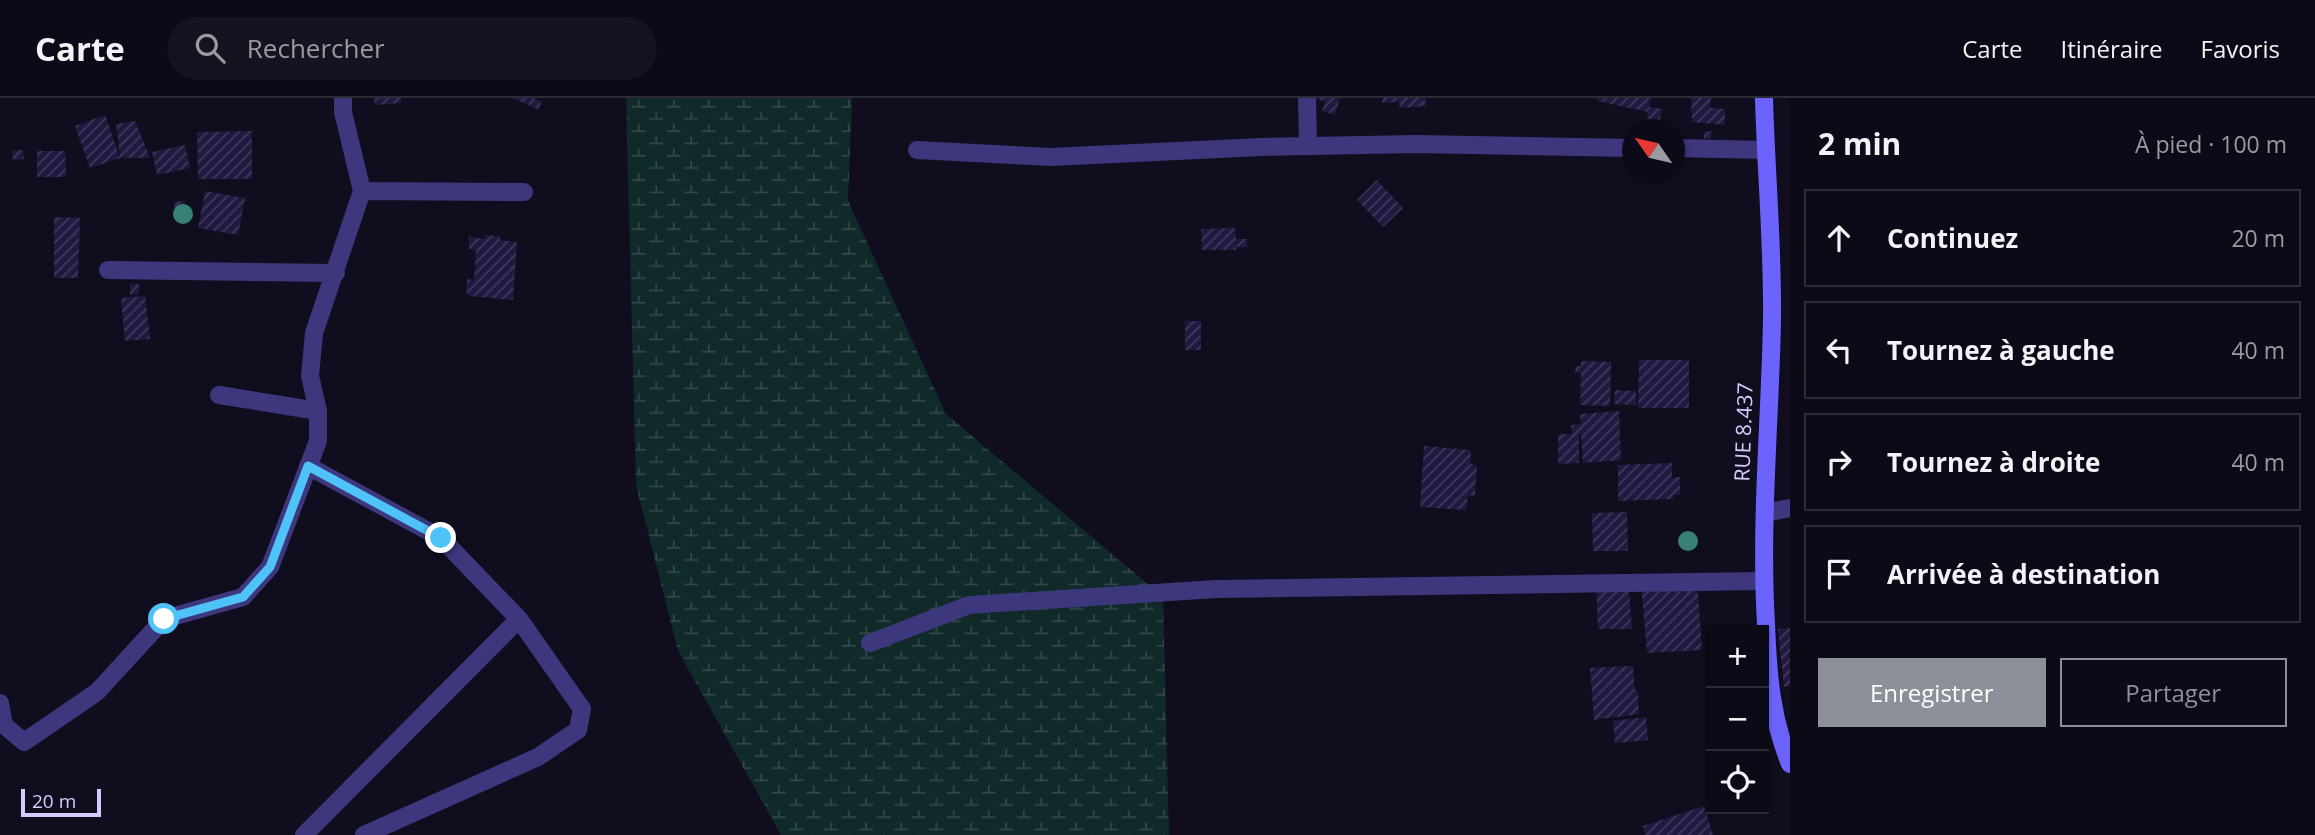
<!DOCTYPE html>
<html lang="fr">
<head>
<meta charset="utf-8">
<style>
	body { margin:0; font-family:"Open Sans",sans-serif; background:#151320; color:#f1f3f6 }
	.controls { position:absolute; right:21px; bottom:21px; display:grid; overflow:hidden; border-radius:0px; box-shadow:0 2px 5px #0004 }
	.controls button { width:63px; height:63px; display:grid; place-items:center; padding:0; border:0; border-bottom:2px solid #2c2b36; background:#0c0a17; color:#f1f3f6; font:35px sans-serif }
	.compass { position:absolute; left:1622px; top:21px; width:63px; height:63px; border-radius:50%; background:#0c0a17; box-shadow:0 2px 5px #0004; rotate:304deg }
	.scale { position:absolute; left:21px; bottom:18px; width:80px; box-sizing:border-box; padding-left:7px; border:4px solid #d3cbfe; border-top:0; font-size:19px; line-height:24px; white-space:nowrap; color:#d3cbfe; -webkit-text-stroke:5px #100d1f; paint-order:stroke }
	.stop { position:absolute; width:21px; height:21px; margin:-16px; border:5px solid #4fc3f7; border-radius:50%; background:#fff }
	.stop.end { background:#4fc3f7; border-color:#fff; box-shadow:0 2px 7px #0008 }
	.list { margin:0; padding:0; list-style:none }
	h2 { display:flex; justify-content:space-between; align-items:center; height:91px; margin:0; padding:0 28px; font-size:30px }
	h2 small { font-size:23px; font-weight:400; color:#9a9aa1 }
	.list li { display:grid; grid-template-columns:46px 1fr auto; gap:21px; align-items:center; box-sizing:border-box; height:98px; margin:0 14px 14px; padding:0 14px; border:2px solid #2c2b36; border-radius:0px }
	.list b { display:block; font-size:26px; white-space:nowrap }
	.list em { font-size:23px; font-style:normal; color:#9a9aa1 }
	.actions { display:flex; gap:14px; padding:21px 28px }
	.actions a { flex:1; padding:16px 0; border:2px solid #8c9099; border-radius:0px; text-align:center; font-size:24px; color:#8c9099 }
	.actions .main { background:#8c9099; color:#fff }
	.icon { flex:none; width:38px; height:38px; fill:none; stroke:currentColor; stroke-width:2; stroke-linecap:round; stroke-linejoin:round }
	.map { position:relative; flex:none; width:1790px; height:737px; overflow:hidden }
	header { display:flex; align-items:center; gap:42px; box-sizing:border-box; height:98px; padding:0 35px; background:#0c0a17; border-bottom:2px solid #2c2b36 }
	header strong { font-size:33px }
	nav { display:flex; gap:38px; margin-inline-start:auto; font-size:24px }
	.search { width:490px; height:63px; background:#151320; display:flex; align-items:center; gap:18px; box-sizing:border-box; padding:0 24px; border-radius:38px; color:#9a9aa1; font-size:26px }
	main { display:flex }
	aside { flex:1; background:#0c0a17 }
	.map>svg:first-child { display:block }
</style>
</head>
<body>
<header>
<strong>Carte</strong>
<div class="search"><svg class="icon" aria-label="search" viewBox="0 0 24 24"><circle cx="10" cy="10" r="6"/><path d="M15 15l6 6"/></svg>Rechercher</div>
<nav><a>Carte</a><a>Itinéraire</a><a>Favoris</a></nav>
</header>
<main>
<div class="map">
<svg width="1790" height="737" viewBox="0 0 1790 737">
	<defs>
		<pattern id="wetland-marsh" width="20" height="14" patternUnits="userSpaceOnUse" patternTransform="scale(1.75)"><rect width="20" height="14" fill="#102929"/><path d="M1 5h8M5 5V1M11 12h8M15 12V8" fill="none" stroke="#324749"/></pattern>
		<pattern id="building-hatch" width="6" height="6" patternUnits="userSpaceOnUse" patternTransform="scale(1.75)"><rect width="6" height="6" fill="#221940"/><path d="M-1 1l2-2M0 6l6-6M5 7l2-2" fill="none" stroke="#41395d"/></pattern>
	</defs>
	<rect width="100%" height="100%" fill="#100d1f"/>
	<path fill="url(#wetland-marsh)" d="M626 0H852L848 103 946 316 1163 499 1169 737H781L678 553 636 387Z"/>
	<path fill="url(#building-hatch)" d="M374 0H401V5L375 7Z
		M513 0H533L541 4 539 12Z
		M1315 0H1340L1335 17 1322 13 1325 4Z
		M1383 0H1425L1426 8 1400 10 1399 4 1382 5Z
		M1598 0H1651L1649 9 1662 11 1660 22 1647 21 1648 14 1597 3Z
		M1691 0H1711L1710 10 1725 11V27L1692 24Z
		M105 17 120 60 116 26 135 23 150 60H120L90 70 75 28Z
		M252 33V81H198L197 34Z
		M1712 33 1711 41H1704V34Z
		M185 47 190 70 157 77 152 54Z
		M23 52 24 61 13 62 12 53Z
		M37 53H65L66 79H37Z
		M1377 82 1403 110 1383 129 1357 102Z
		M205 93 245 100 238 137 198 130Z
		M185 103 186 112 175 113 174 104Z
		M54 119 80 120 78 180H54Z
		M1235 130 1236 141H1247V149H1236V152H1202L1201 131Z
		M485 137 500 138V142L517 144 513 202 469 198 466 193 467 181 474 182 476 152 469 151V139L485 141Z
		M130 186H139V196L130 197Z
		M145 198 150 241 125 243 121 200Z
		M1185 223H1201V252H1185Z
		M1639 262H1689V310H1638Z
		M1581 263 1611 264 1610 308 1580 307 1581 275H1575L1576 268H1581Z
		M1615 292 1636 293V307L1614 306Z
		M1619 313 1621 362 1583 365 1581 336H1579V365L1558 366V336H1572L1571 327 1581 326 1580 316Z
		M1424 348 1471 352 1470 366 1477 367 1475 398 1468 397 1466 412 1420 409Z
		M1672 365V380L1680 379V397H1673V401L1618 403V367Z
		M1627 414 1628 453H1593L1592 415Z
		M1628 480 1632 531H1598L1596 482Z
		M1697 480 1702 552 1647 555 1641 485Z
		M1790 530V588L1784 589 1778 531Z
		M1633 568 1635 593H1638L1639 616 1594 622 1590 570Z
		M1646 619 1648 642 1615 645 1613 623Z
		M1704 708 1713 737H1645L1643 728Z"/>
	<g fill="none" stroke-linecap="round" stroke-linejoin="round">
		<path stroke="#3d387d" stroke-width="18" d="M1307 0 1308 48
			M1674 50 1766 52
			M917 52 1051 59 1261 49 1416 46 1632 50
			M362 93 524 94
			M108 172 336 175
			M219 297 318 313
			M1765 415 1790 410
			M870 545 969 507 1216 491 1763 483
			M0 605 4 627 24 644 97 594 164 521 243 499 270 469 318 343V313L310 278 314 235 362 93 343 14V0
			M304 737 519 521 441 440 308 368
			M364 737 538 659 578 632 582 611 519 521"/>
		<path stroke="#6c63fd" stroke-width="18" d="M1764 0C1766 74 1773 149 1772 223 1770 324 1760 425 1766 526 1768 577 1771 619 1790 666"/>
	</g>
	<g fill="#387f78">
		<circle cx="183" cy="116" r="10"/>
		<circle cx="1688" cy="443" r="10"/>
	</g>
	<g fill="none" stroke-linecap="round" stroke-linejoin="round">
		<path stroke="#4fc3f7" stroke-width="9" d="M164 521 243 499 270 469 308 368 441 440"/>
	</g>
	<g text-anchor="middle" stroke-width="6" stroke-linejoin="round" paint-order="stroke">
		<g font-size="21" fill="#d3cbfe" stroke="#100d1f">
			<text transform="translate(1744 334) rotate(-88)" y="7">RUE 8.437</text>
		</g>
	</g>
</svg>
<div class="controls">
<button>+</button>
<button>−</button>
<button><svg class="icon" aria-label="locate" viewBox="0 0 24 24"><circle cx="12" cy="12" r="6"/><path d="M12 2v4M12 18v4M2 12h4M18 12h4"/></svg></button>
</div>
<svg class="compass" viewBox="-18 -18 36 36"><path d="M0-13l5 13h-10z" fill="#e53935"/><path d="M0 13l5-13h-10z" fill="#9a9aa1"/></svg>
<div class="scale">20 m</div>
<div class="stop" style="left:164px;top:521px"></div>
<div class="stop end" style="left:441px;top:440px"></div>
</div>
<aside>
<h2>2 min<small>À pied · 100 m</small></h2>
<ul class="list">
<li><svg class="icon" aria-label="ahead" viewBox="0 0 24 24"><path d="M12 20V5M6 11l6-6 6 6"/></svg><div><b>Continuez</b></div><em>20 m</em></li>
<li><svg class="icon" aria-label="left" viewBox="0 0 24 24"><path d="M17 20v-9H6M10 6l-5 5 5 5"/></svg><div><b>Tournez à gauche</b></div><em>40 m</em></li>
<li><svg class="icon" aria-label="right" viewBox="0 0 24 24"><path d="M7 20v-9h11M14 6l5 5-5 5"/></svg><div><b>Tournez à droite</b></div><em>40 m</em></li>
<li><svg class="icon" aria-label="arrive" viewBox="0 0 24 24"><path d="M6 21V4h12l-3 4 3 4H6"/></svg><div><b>Arrivée à destination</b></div></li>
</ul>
<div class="actions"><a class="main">Enregistrer</a><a>Partager</a></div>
</aside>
</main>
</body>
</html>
